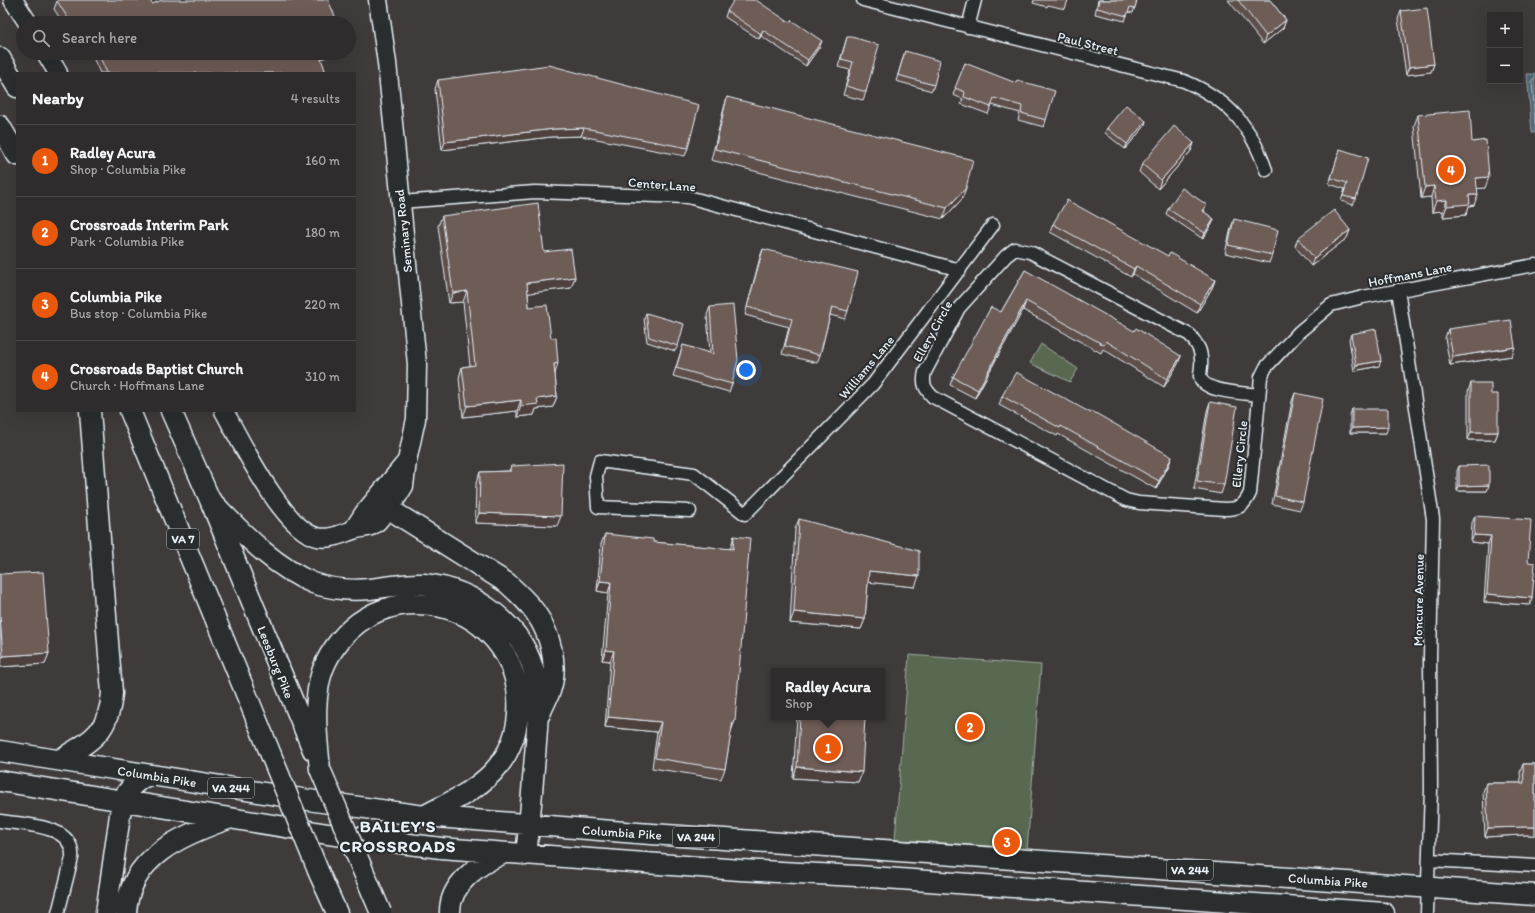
<!DOCTYPE html>
<html lang="en">
<head>
<meta charset="utf-8">
<style>
	body { margin:0; font-family:Itim,sans-serif; background:#3a3838; color:#f1f3f6 }
	.controls { position:absolute; right:12px; top:12px; display:grid; overflow:hidden; border-radius:0px; box-shadow:0 4px 16px #0002 }
	.controls button { width:36px; height:36px; display:grid; place-items:center; padding:0; border:0; border-bottom:1px solid #494848; background:#2e2c2c; color:#f1f3f6; font:20px sans-serif }
	.you { position:absolute; left:746px; top:370px; width:14px; height:14px; margin:-10px; border:3px solid #fff; border-radius:50%; background:#1a73e8; box-shadow:0 0 0 6px #1a73e833 }
	.badge { display:grid; place-items:center; width:26px; height:26px; border-radius:50%; background:#ea580c; color:#fff; font-size:13px; font-weight:700 }
	.pin { position:absolute; translate:-50% -50%; border:2px solid #fff; box-shadow:0 1px 4px #0006 }
	.popup { position:absolute; left:771px; top:668px; width:114px; height:52px; box-sizing:border-box; display:grid; place-content:center; border-radius:0px; background:#2e2c2c; filter:drop-shadow(0 1px 3px #0005); font-size:13px; white-space:nowrap; color:#a7a7a9 }
	.popup b { font-size:15px; color:#f1f3f6 }
	.popup::after { content:''; position:absolute; left:50%; top:100%; margin-left:-8px; border:8px solid transparent; border-top-color:#2e2c2c }
	.list { margin:0; padding:0; list-style:none }
	h2 { display:flex; justify-content:space-between; align-items:center; height:52px; margin:0; padding:0 16px; font-size:17px }
	h2 small { font-size:13px; font-weight:400; color:#a7a7a9 }
	.list li { display:grid; grid-template-columns:26px 1fr auto; gap:12px; align-items:center; box-sizing:border-box; height:72px; padding:0 16px; border-top:1px solid #494848 }
	.list b { display:block; font-size:15px; white-space:nowrap }
	.list p { margin:0; font-size:13px; white-space:nowrap; color:#a7a7a9 }
	.list em { font-size:13px; font-style:normal; color:#a7a7a9 }
	.icon { flex:none; width:22px; height:22px; fill:none; stroke:currentColor; stroke-width:2; stroke-linecap:round; stroke-linejoin:round }
	.map { position:relative; flex:none; width:1535px; height:913px; overflow:hidden }
	.search { position:absolute; background:#2e2c2c; box-shadow:0 4px 16px #0002; left:16px; top:16px; width:340px; height:44px; display:flex; align-items:center; gap:10px; box-sizing:border-box; padding:0 14px; border-radius:22px; color:#a7a7a9; font-size:15px }
	.panel { position:absolute; background:#2e2c2c; box-shadow:0 4px 16px #0002; left:16px; top:72px; width:340px; height:340px; border-radius:0px }
	.map>svg:first-child { display:block }
</style>
</head>
<body>
<div class="map">
<svg width="1535" height="913" viewBox="0 0 1535 913">
	<rect width="100%" height="100%" fill="#3e3b3a"/>
	<filter id="ink" filterUnits="userSpaceOnUse"><feTurbulence type="fractalNoise" baseFrequency=".025" numOctaves="2"/><feDisplacementMap in="SourceGraphic" scale="8" xChannelSelector="R" yChannelSelector="G"/><feConvolveMatrix kernelMatrix="1 2 1 2 8 2 1 2 1" color-interpolation-filters="sRGB"/></filter>
	<g filter="url(#ink)">
		<path fill="#596851" stroke="#a0aca4" d="M1041 344 1078 369 1070 382 1030 363Z
			M909 655 1041 665 1027 851 895 840Z"/>
		<path fill="#516775" stroke="#8d9ea9" d="M1527 74H1535V133H1532Z"/>
		<g fill="none" stroke-linecap="round" stroke-linejoin="round">
			<path stroke="#acbac4" stroke-width="1" d="M1535 78 1532 80 1535 124"/>
			<g stroke="#e8f1f8" stroke-width="15">
				<path id="street" d="M863 0 1184 81C1228 99 1251 126 1266 170
					M968 27 975 0
					M400 202 535 192 688 197 960 270
					M1398 290 1433 519 1430 658 1431 789 1427 913
					M1259 395C1246 393 1202 393 1200 376 1200 373 1201 369 1201 366 1202 351 1199 347 1190 335L1030 252 1015 249 1006 256 959 308 925 372C922 384 925 389 933 397L1126 500 1139 503 1225 509C1239 509 1244 506 1250 493L1261 377 1266 367 1299 332 1331 305 1363 297 1535 265
					M690 511 598 507 596 476 600 461 694 474 745 514 873 384 993 225
					M0 821C25 825 75 824 72 858L58 913
					M1429 860 1535 866"/>
			</g>
			<g stroke="#e8f1f8" stroke-width="21">
				<path id="secondary" d="M13 0 28 23
					M46 53 58 73
					M224 411C241 442 284 530 317 537 330 540 341 534 353 530 359 528 365 528 371 526L377 522 392 505 404 486 407 461 416 419 417 364 387 63 378 0
					M353 530 364 513 407 461"/>
			</g>
			<g stroke="#e8f1f8" stroke-width="23">
				<path id="primary" d="M0 58 17 87
					M0 126 17 155
					M130 411 256 718
					M171 411 210 500 313 750
					M210 500C241 531 272 566 313 583 330 589 352 591 370 589 388 587 406 583 424 584 474 589 525 625 535 677 540 703 537 729 535 756 532 789 530 822 526 855
					M389 509 507 583C517 592 527 601 535 612 550 633 559 665 550 691 547 699 543 706 540 714
					M0 751 315 801 424 816 637 833 1535 895
					M59 760C91 741 109 733 112 693L90 411
					M320 769C317 739 313 709 320 679 325 657 341 636 358 623 400 592 461 600 495 640 526 677 527 736 493 772 474 792 448 803 424 816
					M0 781 328 834 441 848 740 870 857 876 1384 913
					M319 873 337 913
					M106 913 122 801C128 789 135 781 148 775
					M126 913C129 857 182 835 228 819
					M450 913C449 884 479 864 502 854"/>
			</g>
			<use href="#street" stroke="#2a2d2e" stroke-width="12"/>
			<use href="#secondary" stroke="#2a2d2e" stroke-width="18"/>
			<use href="#primary" stroke="#2a2d2e" stroke-width="20"/>
			<g stroke="#e8f1f8" stroke-width="23" stroke-linecap="butt">
				<path id="primary-bridge" d="M256 718 319 873
					M320 769 381 913"/>
			</g>
			<use href="#primary-bridge" stroke="#2a2d2e" stroke-width="20"/>
		</g>
		<path fill="#5f4f4b" stroke="#e8f1f8" d="M1034 0H1068L1065 9 1048 5 1047 7 1033 3Z
			M1098 0H1137L1133 13 1128 12 1125 21 1095 14Z
			M1228 0H1270L1286 20 1283 28 1263 44Z
			M57 1 152 4 338 23H63L54 9Z
			M727 11 820 46 806 66 761 36 759 39 725 17Z
			M1401 11 1434 64 1431 72 1406 75 1398 19Z
			M847 37 866 92 863 100 843 95 850 70 838 67Z
			M905 51 934 85 932 91 896 81Z
			M91 53H336L321 59 326 73H100Z
			M965 63 1046 120 1044 127 1018 120 1020 113 992 105 988 114 961 104 963 99 953 95Z
			M438 80 688 148 685 156 581 136 551 137 442 150 435 89Z
			M727 97 962 199 943 219 711 160 724 108Z
			M1418 115 1472 142 1485 188H1477L1474 205 1469 206 1466 215 1443 217V211L1432 212 1431 197 1421 198 1414 126Z
			M1146 121 1144 127 1125 149 1105 133 1107 128Z
			M1194 143 1191 151 1158 189 1139 172 1142 164Z
			M1340 149 1356 199 1353 205 1341 201 1345 189 1329 184Z
			M1168 209 1205 210 1204 212 1214 219 1212 224 1203 239 1166 214Z
			M442 216 544 252 575 277 571 288 528 293 529 307 555 374 557 396 553 407 536 409 534 415 517 417V411L463 417 459 378 462 367 470 366 463 302 449 303 438 226Z
			M1234 219 1272 255 1269 263 1225 253 1231 228Z
			M1053 224 1168 256 1215 280 1212 288 1197 313 1133 274 1131 277 1050 232Z
			M1350 230 1347 238 1311 266 1295 246 1298 238Z
			M763 249 848 311 845 319 830 315 820 355 817 363 782 354 789 327 745 315 760 257Z
			M1025 270 1178 364 1164 387 1103 349 1101 353 1023 310 975 398 950 385 953 377 1001 312Z
			M710 307 732 384 729 392 673 376 683 345 710 353 707 315Z
			M646 313 678 346 675 351 647 342 644 319Z
			M1448 329 1512 356 1450 365 1445 338Z
			M1351 334 1379 366 1354 371 1349 339Z
			M1471 383 1491 394 1498 432 1495 440H1468V391Z
			M1295 393 1303 502 1300 510 1272 504 1292 401Z
			M1002 396 1169 465 1156 489 1058 434 1057 436 999 405Z
			M1210 402 1224 485 1221 494 1194 489 1207 411Z
			M1352 409 1386 433H1350V415Z
			M511 466 557 526 475 523 476 483 480 472 509 471Z
			M1459 466 1487 491H1457V471Z
			M1475 516 1528 562 1532 598 1530 605 1484 602 1488 544 1471 542 1472 523Z
			M799 519 915 587 868 582 865 619 861 629 790 623 795 529Z
			M605 534 653 542 730 549 731 546 734 536 731 731 725 769 721 779 652 768 657 732 605 727 610 661 602 660 608 593 597 591 601 544Z
			M0 574 49 653 45 664 0 667Z
			M797 717H865L858 782 793 778Z
			M1523 764H1535V835H1522L1485 837 1483 792 1486 783H1521L1520 772Z"/>
		<path fill="#4d403d" stroke="#e8f1f8" d="M1286 20 1283 28 1263 44 1266 36Z
			M763 30 761 36 759 39 761 34Z
			M822 41 820 46 806 66 808 60Z
			M320 53H336L316 61Z
			M1434 64 1431 72 1406 75 1409 67Z
			M1146 121 1144 127 1125 149 1127 144Z
			M584 128 581 136 551 137 442 150 445 142 554 129Z
			M1194 143 1191 151 1158 189 1161 180Z
			M1489 177 1485 188 1472 189 1476 178Z
			M1434 186 1431 197 1421 198 1425 187Z
			M966 188 962 199 943 219 947 208Z
			M1469 195H1478L1474 205 1469 206 1466 215 1443 217 1447 206Z
			M1447 200 1443 211 1432 212 1436 201Z
			M1214 219 1212 224 1203 239 1205 233Z
			M1350 230 1347 238 1311 266 1314 258Z
			M1136 266 1133 274 1131 277 1134 269Z
			M575 277 571 288 523 294 527 283Z
			M1215 280 1212 288 1197 313 1200 304Z
			M467 291 463 302 449 303 453 293Z
			M1026 301 1023 310 975 398 978 390Z
			M1515 347 1512 356 1450 365 1453 357Z
			M1181 356 1178 364 1164 387 1167 379Z
			M1381 361 1379 366 1354 371 1356 365Z
			M558 363 555 374 554 364Z
			M557 396 553 407 536 409 534 415 517 417 521 406 537 399Z
			M521 400 517 411 463 417 467 406Z
			M1388 427 1386 433H1350L1352 428Z
			M1471 432H1498L1495 440H1468Z
			M1172 457 1169 465 1156 489 1159 481Z
			M1489 485 1487 491H1457L1459 486Z
			M479 513 561 516 557 526 475 523Z
			M1474 535 1491 536 1488 544 1471 542Z
			M869 571 919 576 915 587 865 582Z
			M600 581 611 582 608 593 597 591Z
			M1487 594 1532 598 1530 605 1484 602Z
			M794 612 865 619 861 629 790 623Z
			M606 650 614 651 610 661 602 660Z
			M49 653 45 664 0 667V664L3 656Z
			M608 717 661 722 657 732 605 727Z
			M733 721H735L731 731Z
			M797 767 862 772 858 782 793 778Z
			M1525 827H1535V835H1522L1485 837 1488 828Z"/>
		<path fill="#6e5c57" stroke="#e8f1f8" d="M58 0H150L152 4 162 0H328L338 23H85L84 20 80 23H71L57 1Z
			M734 0H756L790 23 791 20 822 41 808 60 763 30 761 34 727 11Z
			M1099 0H1137L1135 8 1130 7 1127 16 1097 8Z
			M1238 0H1270L1286 20 1266 36Z
			M1427 8 1434 64 1409 67 1401 11Z
			M847 37H852L879 45 866 92 846 86 853 62 841 59Z
			M905 51 940 61 934 85 898 75Z
			M98 53H320H319L326 73H107Z
			M965 63 1016 83 1017 80 1055 91 1046 120 1021 113 1022 106 994 98 991 107 964 97 965 92 955 88Z
			M549 65 699 105 688 148 584 128 554 129 445 142 438 80Z
			M727 97 973 160 966 188 947 208 715 149Z
			M1126 105 1146 121 1127 144 1107 128Z
			M1470 110 1472 142 1486 140 1489 177 1476 178 1478 195H1469L1470 204 1447 206V200L1436 201 1434 186 1425 187 1418 115Z
			M1174 126 1194 143 1161 180 1142 164Z
			M1340 149 1368 158 1356 199 1343 196 1347 183 1331 178Z
			M1182 188 1207 205 1203 211 1214 219 1205 233 1168 209Z
			M1067 200 1168 256 1170 253 1215 280 1200 304 1136 266 1134 269 1053 224Z
			M538 203 544 252 571 249 575 277 527 283 529 307 547 305 551 338H556L558 363 554 364 557 396 537 399 538 404 521 406V400L467 406 462 367 475 365 467 291 453 293 442 216Z
			M1334 210 1350 230 1314 258 1298 238Z
			M1234 219 1278 230 1272 255 1228 245Z
			M763 249 858 272 848 311 832 307 820 355 785 346 792 319 747 307Z
			M1025 270 1134 331 1136 328 1181 356 1167 379 1106 341 1104 345 1026 301 978 390 953 377 991 307 1001 312Z
			M733 305 738 360 732 384 676 368 683 345 713 354 710 307Z
			M646 313 684 324 678 346 649 337Z
			M1511 320 1515 347 1453 357 1448 329Z
			M1376 329 1381 361 1356 365 1351 334Z
			M1016 372 1091 413 1092 411 1172 457 1159 481 1061 426 1060 428 1002 396Z
			M1471 383H1491V394H1498V432H1471Z
			M1295 393 1323 399 1303 502 1275 496Z
			M1210 402 1237 407 1224 485 1197 481Z
			M1352 409H1388V427L1352 428Z
			M563 463 561 516 479 513 480 472 511 471V466Z
			M1489 465V485L1459 486V466Z
			M1475 516 1531 520 1528 562 1535 563 1532 598 1487 594 1491 536 1474 535Z
			M799 519 919 551V576L869 571 865 619 794 612Z
			M605 534 653 539V542L733 549 734 536 750 538 735 721H733L725 769 655 758 661 722 608 717 614 651 606 650 611 582 600 581Z
			M43 572 49 653 3 656 0 617V574Z
			M800 717H865L862 772 797 767Z
			M1523 764H1535V827H1525L1488 828 1486 783H1524Z"/>
	</g>
	<g text-anchor="middle" stroke-width="4" stroke-linejoin="round" paint-order="stroke">
		<g fill="#2a2d2e" stroke="#afb6bb" stroke-width="1">
			<rect x="167" y="529" width="32" height="20" rx="3"/>
			<rect x="208" y="778" width="46" height="20" rx="3"/>
			<rect x="673" y="827" width="46" height="20" rx="3"/>
			<rect x="1167" y="860" width="46" height="20" rx="3"/>
		</g>
		<g font-size="12" font-weight="bold" fill="#e8f1f8">
			<text x="183" y="543">VA 7</text>
			<text x="231" y="792">VA 244</text>
			<text x="696" y="841">VA 244</text>
			<text x="1190" y="874">VA 244</text>
		</g>
		<g font-size="13" fill="#e8f1f8" stroke="#2a2d2e">
			<text transform="translate(1088 43) rotate(14)" y="5">Paul Street</text>
			<text transform="translate(662 184) rotate(4)" y="5">Center Lane</text>
			<text transform="translate(403 231) rotate(-96)" y="5">Seminary Road</text>
			<text transform="translate(1410 274) rotate(-11)" y="5">Hoffmans Lane</text>
			<text transform="translate(932 331) rotate(-61)" y="5">Ellery Circle</text>
			<text transform="translate(866 367) rotate(-50)" y="5">Williams Lane</text>
			<text transform="translate(1239 454) rotate(-84)" y="5">Ellery Circle</text>
			<text transform="translate(1418 600) rotate(-89)" y="5">Moncure Avenue</text>
			<text transform="translate(276 662) rotate(68)" y="5">Leesburg Pike</text>
			<text transform="translate(157 776) rotate(9)" y="5">Columbia Pike</text>
			<text transform="translate(622 832) rotate(4)" y="5">Columbia Pike</text>
			<text transform="translate(1328 880) rotate(4)" y="5">Columbia Pike</text>
		</g>
		<g font-size="17" font-weight="bold" letter-spacing="1" fill="#e8f1f8" stroke="#2a2d2e">
			<text x="398" y="832">BAILEY'S<tspan x="398" dy="20">CROSSROADS</tspan></text>
		</g>
	</g>
</svg>
<div class="controls">
<button>+</button>
<button>−</button>
</div>
<div class="you"></div>
<div class="pin badge" style="left:828px;top:748px">1</div>
<div class="popup"><b>Radley Acura</b>Shop</div>
<div class="pin badge" style="left:970px;top:727px">2</div>
<div class="pin badge" style="left:1007px;top:842px">3</div>
<div class="pin badge" style="left:1451px;top:170px">4</div>
<div class="search"><svg class="icon" aria-label="search" viewBox="0 0 24 24"><circle cx="10" cy="10" r="6"/><path d="M15 15l6 6"/></svg>Search here</div>
<section class="panel">
<h2>Nearby<small>4 results</small></h2>
<ul class="list">
<li><span class="badge">1</span><div><b>Radley Acura</b><p>Shop · Columbia Pike</p></div><em>160 m</em></li>
<li><span class="badge">2</span><div><b>Crossroads Interim Park</b><p>Park · Columbia Pike</p></div><em>180 m</em></li>
<li><span class="badge">3</span><div><b>Columbia Pike</b><p>Bus stop · Columbia Pike</p></div><em>220 m</em></li>
<li><span class="badge">4</span><div><b>Crossroads Baptist Church</b><p>Church · Hoffmans Lane</p></div><em>310 m</em></li>
</ul>
</section>
</div>
</body>
</html>
